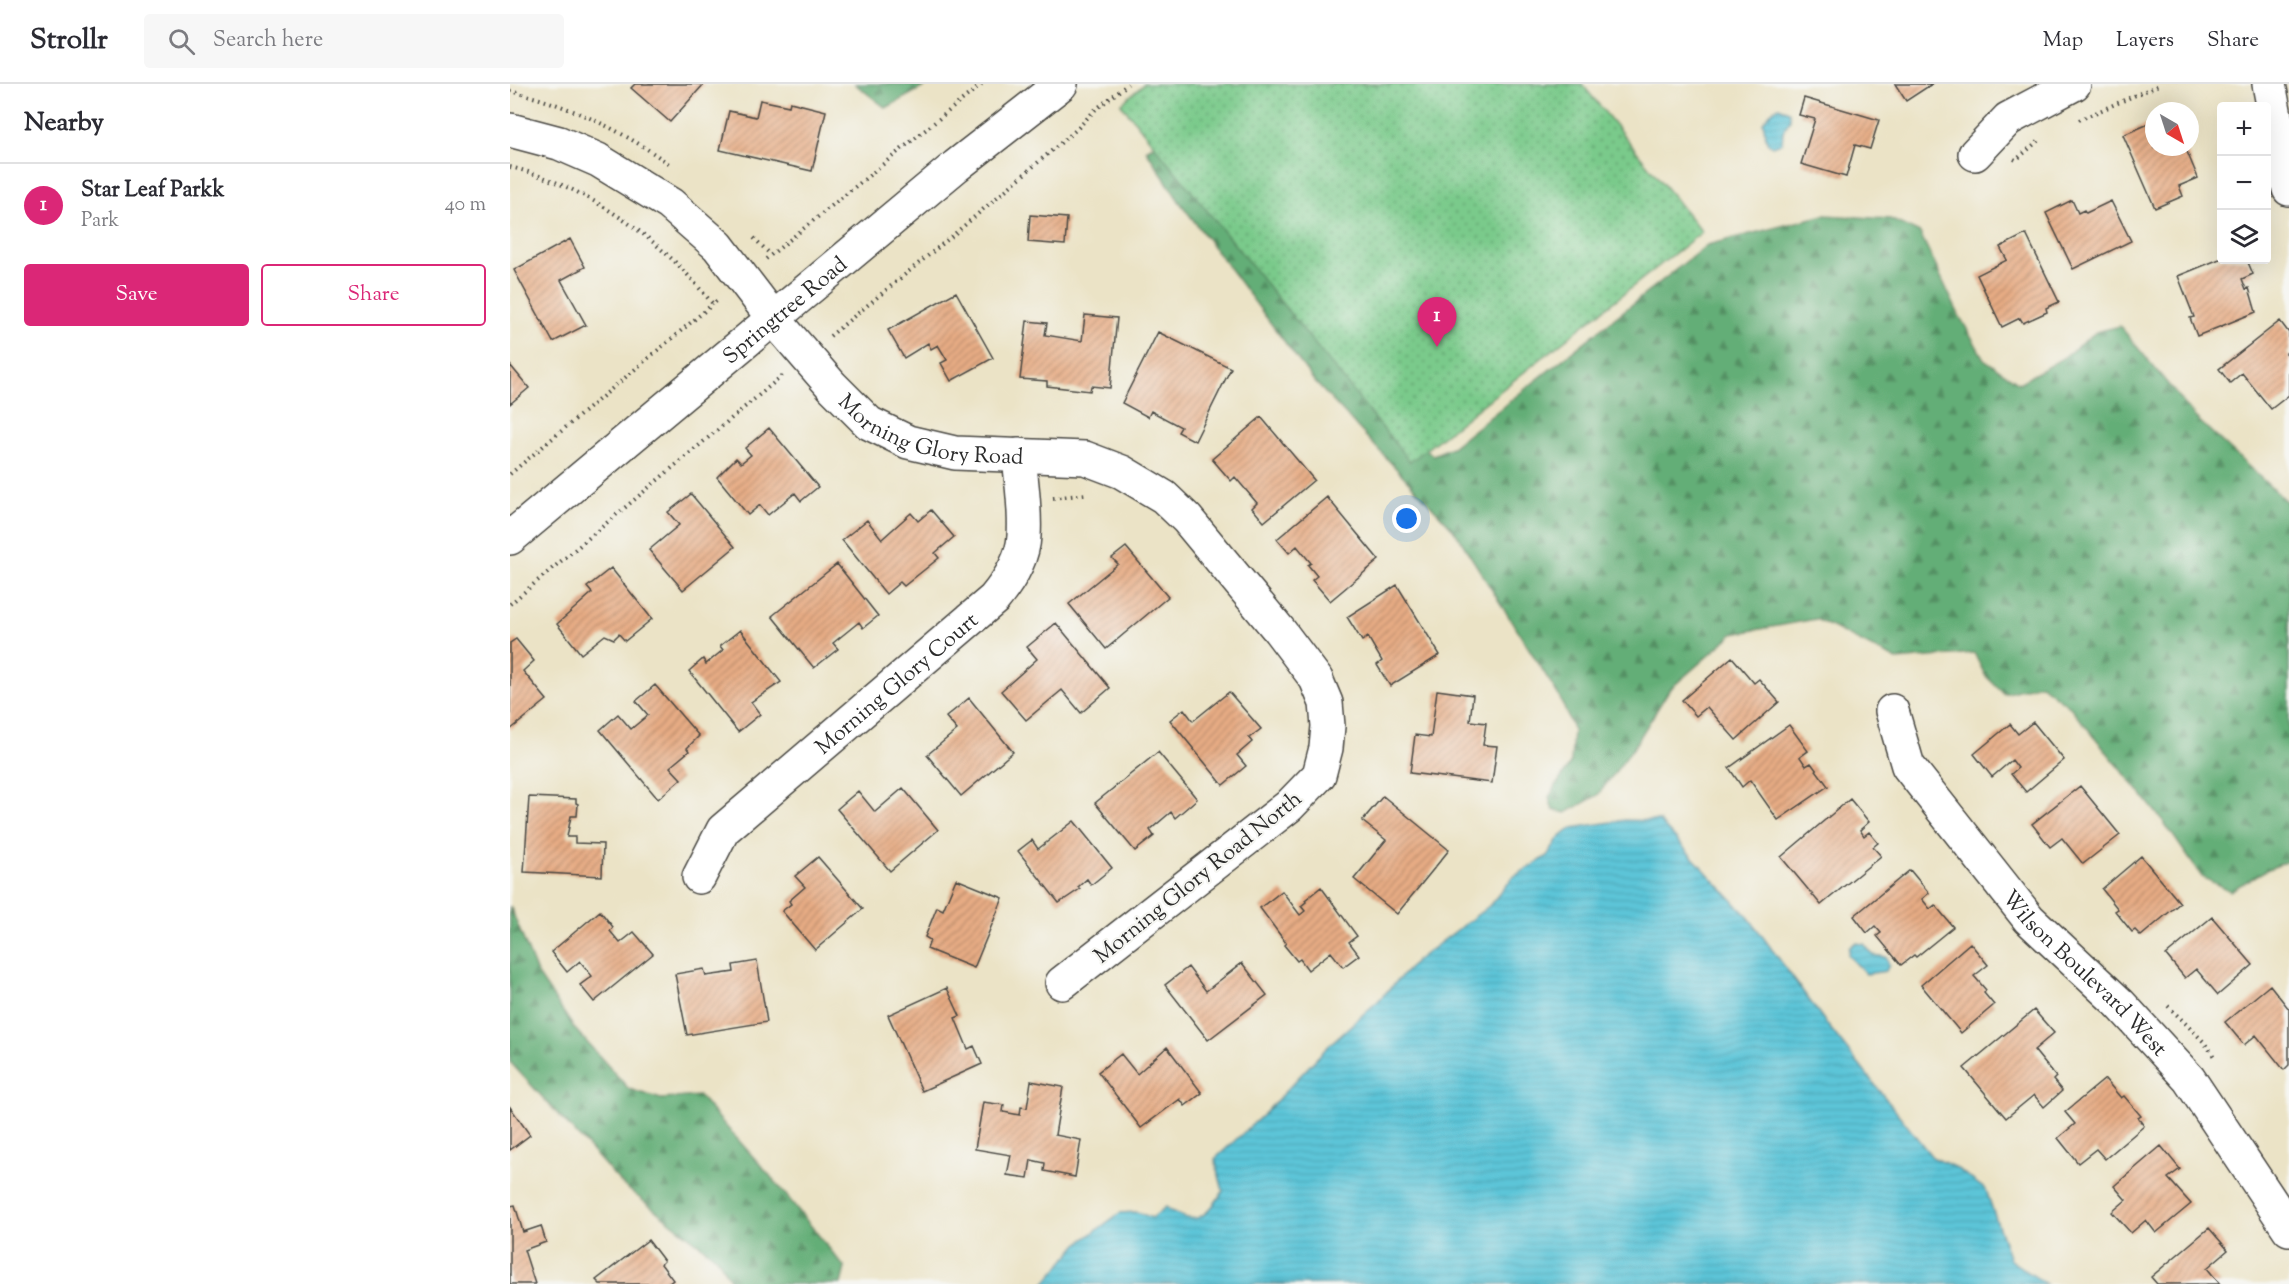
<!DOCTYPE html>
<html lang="en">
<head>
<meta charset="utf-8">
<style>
	body { margin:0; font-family:"Sorts Mill Goudy",serif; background:#f7f7f7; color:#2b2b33 }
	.controls { position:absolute; right:18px; top:18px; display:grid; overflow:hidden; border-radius:6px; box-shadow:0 6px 24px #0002 }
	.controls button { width:54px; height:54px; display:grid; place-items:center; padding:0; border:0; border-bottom:2px solid #e1e1e2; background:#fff; color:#2b2b33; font:30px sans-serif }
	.compass { position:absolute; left:1635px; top:18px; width:54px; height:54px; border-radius:50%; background:#fff; box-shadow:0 6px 24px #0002; rotate:141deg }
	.you { position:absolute; left:897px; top:435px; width:21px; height:21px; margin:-15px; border:4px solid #fff; border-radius:50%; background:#1a73e8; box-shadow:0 0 0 9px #1a73e833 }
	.badge { display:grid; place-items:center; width:39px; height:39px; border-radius:50%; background:#db2777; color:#fff; font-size:20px; font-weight:700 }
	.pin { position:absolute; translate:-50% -50px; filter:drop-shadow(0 2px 3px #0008) }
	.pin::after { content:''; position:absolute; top:32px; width:21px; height:18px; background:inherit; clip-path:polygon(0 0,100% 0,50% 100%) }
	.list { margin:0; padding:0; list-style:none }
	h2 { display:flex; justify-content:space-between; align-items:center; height:78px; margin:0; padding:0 24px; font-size:26px }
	h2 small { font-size:20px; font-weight:400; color:#7c7c81 }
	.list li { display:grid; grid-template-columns:39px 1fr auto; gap:18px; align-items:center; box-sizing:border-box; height:84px; padding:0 24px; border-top:2px solid #e1e1e2 }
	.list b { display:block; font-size:22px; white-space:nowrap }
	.list p { margin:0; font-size:20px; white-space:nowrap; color:#7c7c81 }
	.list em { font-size:20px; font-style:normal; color:#7c7c81 }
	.actions { display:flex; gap:12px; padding:18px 24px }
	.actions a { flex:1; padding:14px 0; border:2px solid #db2777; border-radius:6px; text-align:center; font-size:21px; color:#db2777 }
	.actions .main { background:#db2777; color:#fff }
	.icon { flex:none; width:33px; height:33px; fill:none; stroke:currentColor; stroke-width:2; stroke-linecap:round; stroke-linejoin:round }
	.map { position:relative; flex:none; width:1779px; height:1200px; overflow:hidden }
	header { display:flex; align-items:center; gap:36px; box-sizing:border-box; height:84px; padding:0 30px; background:#fff; border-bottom:2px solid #e1e1e2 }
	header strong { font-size:28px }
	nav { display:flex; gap:33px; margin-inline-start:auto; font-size:21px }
	.search { width:420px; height:54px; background:#f7f7f7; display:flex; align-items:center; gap:15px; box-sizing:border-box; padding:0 21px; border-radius:6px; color:#7c7c81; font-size:22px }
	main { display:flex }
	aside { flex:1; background:#fff }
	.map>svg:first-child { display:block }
</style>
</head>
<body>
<header>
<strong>Strollr</strong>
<div class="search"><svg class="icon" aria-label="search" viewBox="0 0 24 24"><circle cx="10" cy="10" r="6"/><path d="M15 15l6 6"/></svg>Search here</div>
<nav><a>Map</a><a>Layers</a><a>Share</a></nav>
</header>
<main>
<aside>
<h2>Nearby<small></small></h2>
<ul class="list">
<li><span class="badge">1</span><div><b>Star Leaf Parkk</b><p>Park</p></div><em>40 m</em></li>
</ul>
<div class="actions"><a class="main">Save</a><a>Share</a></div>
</aside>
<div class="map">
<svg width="1779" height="1200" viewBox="0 0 1779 1200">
	<defs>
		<pattern id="forest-firs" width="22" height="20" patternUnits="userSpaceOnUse" patternTransform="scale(1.5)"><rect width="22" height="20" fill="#63ae77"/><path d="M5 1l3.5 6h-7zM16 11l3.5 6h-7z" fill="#528e62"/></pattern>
		<pattern id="park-dots" width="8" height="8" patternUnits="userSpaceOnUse" patternTransform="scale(1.5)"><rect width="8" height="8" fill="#7aca8b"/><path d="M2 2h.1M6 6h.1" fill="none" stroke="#64a472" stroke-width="1.8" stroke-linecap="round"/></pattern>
		<pattern id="water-rules" width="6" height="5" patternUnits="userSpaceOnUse" patternTransform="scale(1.5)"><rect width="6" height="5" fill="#5cc5d8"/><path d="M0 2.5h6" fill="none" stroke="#50a9ba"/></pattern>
		<pattern id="building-hatch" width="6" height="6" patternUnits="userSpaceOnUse" patternTransform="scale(1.5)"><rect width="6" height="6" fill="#e7ac84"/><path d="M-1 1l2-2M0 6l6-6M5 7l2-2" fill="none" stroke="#bb8c6c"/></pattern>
	</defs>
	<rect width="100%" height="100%" fill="#f6f6f2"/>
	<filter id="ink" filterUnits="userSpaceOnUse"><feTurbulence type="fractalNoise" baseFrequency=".0167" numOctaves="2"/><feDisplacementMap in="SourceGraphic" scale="12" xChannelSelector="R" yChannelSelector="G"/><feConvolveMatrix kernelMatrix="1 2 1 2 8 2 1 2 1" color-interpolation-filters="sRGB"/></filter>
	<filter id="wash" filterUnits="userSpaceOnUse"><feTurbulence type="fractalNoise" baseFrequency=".008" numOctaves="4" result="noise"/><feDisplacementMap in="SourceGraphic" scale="24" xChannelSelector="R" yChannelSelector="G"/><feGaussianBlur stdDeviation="1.35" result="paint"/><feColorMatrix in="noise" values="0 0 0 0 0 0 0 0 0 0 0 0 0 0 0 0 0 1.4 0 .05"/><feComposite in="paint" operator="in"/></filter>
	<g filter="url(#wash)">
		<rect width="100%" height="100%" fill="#ebe3c6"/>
		<path fill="url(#forest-firs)" stroke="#476c51" stroke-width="1.5" d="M345 0H419L376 24Z
			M653 56 891 349 923 371 942 363 1197 161 1314 131 1380 135 1410 149 1449 231 1474 275 1509 299 1553 274 1586 248 1610 242 1685 333 1779 420V777L1756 786 1720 807 1692 793 1653 737 1561 624 1530 600 1494 610 1475 591 1464 569 1387 576 1306 535 1223 550 1159 606 1124 663 1088 711 1056 729 1043 726 1039 713 1061 678 1063 645 1049 612 944 446 804 297 669 117 636 66Z
			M0 822 27 889 64 944 119 1005 151 1015 189 1012 263 1095 335 1184 331 1200H223L207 1174 114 1102 0 978Z"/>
		<path fill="url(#park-dots)" stroke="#527a5b" stroke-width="1.5" d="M634 0H1072L1192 148 900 378 611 20Z"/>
		<path fill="url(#water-rules)" stroke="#447882" stroke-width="1.5" d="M1269 23 1279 27C1282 36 1279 38 1274 45 1272 48 1273 54 1272 59L1262 62 1257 58 1253 38 1263 26Z
			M1115 736 1149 737 1239 834 1316 939 1422 1073 1446 1084 1476 1106 1500 1176 1536 1200H534L568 1160 610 1129 627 1128 642 1134 656 1123C684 1144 696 1135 713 1107L705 1075 756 1028 819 961 868 917 906 877 979 822 1003 793 1038 772 1048 755 1062 744Z
			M1345 859 1354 860 1363 871 1376 873 1379 881 1376 887 1356 890 1338 871 1339 864Z"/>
		<g id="blocks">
			<path fill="url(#building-hatch)" d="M125 0H194L160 38 121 4Z
				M1385 0H1422L1396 17Z
				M1294 14 1369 36 1360 65 1345 61 1336 93 1291 80 1305 35 1289 31Z
				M250 16 279 22 280 18 316 27 302 87 210 66 219 27 246 33Z
				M1641 39 1644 46V63H1675L1688 94 1669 102 1673 112 1645 124 1613 51Z
				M1562 116 1568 129 1574 126 1576 129 1601 117 1621 157 1563 185 1536 129Z
				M520 131 557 134 555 161 518 158Z
				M1516 150 1549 218 1536 224 1537 228 1513 239 1510 234 1492 243 1467 191 1497 176 1490 163Z
				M60 155 75 183 51 196 76 241 43 258 4 186Z
				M1712 174 1737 176 1743 190 1732 195 1736 205 1739 204 1746 228 1687 252 1680 234 1684 233 1668 192Z
				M446 208 483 274 441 297 431 279 437 276 428 261 421 265 418 259 394 274 378 246Z
				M575 231 607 234 600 304 581 302 580 307 537 302V297L510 295 517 237 537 239 535 251 572 257Z
				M1770 237 1779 249V267L1776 269 1779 272V311L1761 325 1732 289 1720 299 1709 285Z
				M648 248 721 284 685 357 668 348 671 343 641 327 638 333 612 319Z
				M0 281 19 304 0 320Z
				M751 333 804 396 754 438 742 424 747 419 725 393 721 397 702 375Z
				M259 344 308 403 291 417 285 409 258 431 250 421 238 431 207 393 226 374 231 379 241 371 235 364Z
				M181 410 225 463 173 506 139 466 169 441 158 428Z
				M817 413 869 476 820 517 802 496 807 492 798 481 801 479 787 462 779 469 767 455Z
				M421 426 444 453 425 469 429 474 394 502 390 498 376 510 332 456 357 436 372 455 401 429 408 437Z
				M616 463 658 513 596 565 559 520 608 480 602 474Z
				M327 480 368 532 353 544 349 538 323 559 328 565 304 584 262 532Z
				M101 484 142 535 115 557 109 550 104 555 95 551 71 570 47 540 82 509 77 503Z
				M887 501 930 571 880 602 867 581 872 577 858 553 852 557 837 533Z
				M546 539 600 604 571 629 552 606 516 636 491 607 527 575 517 563Z
				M230 546 271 598 241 618 250 630 228 648 179 587 193 575 196 580 213 566 210 562Z
				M6 555 24 577 13 587 37 616 0 646V559Z
				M1222 573 1244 599 1249 595 1269 618 1226 656 1197 623 1186 632 1172 616Z
				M145 601 189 652 177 664 179 667 160 683 171 695 148 715 90 646 108 630 121 645 138 631 126 617Z
				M927 606 963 611 960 637 976 639 973 661 987 662 982 699 900 689 905 651 921 653Z
				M719 608 751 645 739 654 742 658 727 671 736 682 713 701 660 636 674 625 683 637Z
				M459 614 503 668 451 712 417 671 447 646 436 633Z
				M1523 638 1554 676 1516 708 1501 690 1508 684 1502 676 1482 693 1464 670 1500 640 1508 650Z
				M1279 641 1298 667 1290 673 1296 682 1301 679 1318 702 1268 736 1240 696 1232 703 1219 684Z
				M648 668 687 715 665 734 661 728 640 746 644 752 625 767 585 719Z
				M1570 702 1610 751 1573 780 1552 754 1540 763 1522 740Z
				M393 704 428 746 380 787 327 725 348 707 365 728Z
				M873 712 939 766 887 830 844 795 876 756 852 737Z
				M19 713 66 715V719L68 720 67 732H61L57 753H65V759L93 760 92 792 14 788Z
				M1340 715 1359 738 1350 746 1354 752 1359 748 1368 759 1363 763 1371 772 1311 821 1271 773Z
				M564 737 602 784 581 801 577 795 568 803 570 805 549 819 508 767 522 756 528 765Z
				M1631 772 1670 819 1631 852 1625 846 1622 848 1605 827 1608 825 1592 805Z
				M308 773 353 825 305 866 272 827 281 820 279 817 295 803 285 792Z
				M1400 786 1419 809 1412 815 1420 825 1425 821 1443 843 1406 873 1404 871 1391 881 1367 852 1371 849 1365 842 1357 849 1344 832Z
				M446 795 493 814 464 884 417 865 420 856 415 853 427 823 433 826Z
				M811 803 847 852 839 858 849 871 833 883 821 868 798 886 790 875 787 877 774 861 776 859 750 824 772 807 790 831 795 827 791 822 796 818 795 816Z
				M90 827 103 843 100 847 110 859 124 848 143 870 84 918 70 901 82 892 70 877 57 888 41 868Z
				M1702 833 1743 881 1708 911 1686 885 1675 894 1656 871Z
				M1460 859 1478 881 1464 892 1476 906 1474 909 1484 921 1451 949 1411 901Z
				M247 877 257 938 177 951 165 890 194 885 196 892 224 888 223 881Z
				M732 879 757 911 698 956 655 901 678 883 696 907Z
				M1760 901 1779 925V981L1774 986 1746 951 1734 961 1715 938Z
				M437 904 450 932 445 934 458 965 464 962 472 980 412 1007 378 931Z
				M1524 926 1544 949 1524 966 1546 993 1543 996 1552 1007 1534 1023 1524 1011 1496 1034 1454 984Z
				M657 963 692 1009 675 1022 670 1015 631 1044 588 988 611 970 627 990Z
				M1595 995 1611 1014 1614 1012 1631 1032 1628 1034 1634 1042 1595 1075 1586 1065 1568 1079 1548 1054 1565 1040 1555 1028Z
				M521 997 553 1003 545 1051 571 1056 565 1093 534 1087 535 1079 521 1076 518 1094 497 1091 501 1071 465 1065 473 1018 494 1021 493 1028 510 1031 511 1023 517 1024Z
				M0 1023 20 1051 0 1066Z
				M1651 1062 1670 1085 1658 1094 1681 1120 1646 1149 1636 1136 1621 1149 1602 1128 1616 1116 1604 1102Z
				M5 1121 13 1148 31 1142 36 1158 14 1166 25 1200H0V1122Z
				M1699 1144 1718 1166 1697 1184 1710 1200H1647L1641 1193Z
				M138 1156 154 1177 151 1180 163 1196 158 1200H90L86 1196Z"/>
		</g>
	</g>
	<g filter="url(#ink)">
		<use href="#blocks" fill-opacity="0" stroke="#484742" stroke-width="1.5"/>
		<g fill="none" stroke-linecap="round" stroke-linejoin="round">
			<g stroke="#484742" stroke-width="36">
				<g id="street">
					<path d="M1759 0 1779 105"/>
					<path id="s1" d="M0 46 49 59 88 76 160 120 208 162 263 234 322 302 359 339 398 358 445 369 575 374 612 388 654 413 677 435 769 546 806 595 816 619 818 642 816 664 809 691 779 722 552 899"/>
					<path d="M1465 70 1498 35 1564 0"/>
					<path id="s2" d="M0 454 446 82 551 0"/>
					<path id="s3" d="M1382 627 1398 682 1519 835 1610 920 1679 995 1779 1145"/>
					<path id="s4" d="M189 793 213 746 484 515C498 498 513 475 514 452 516 425 511 397 509 371"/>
				</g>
			</g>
			<path stroke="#484742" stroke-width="4" stroke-dasharray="1.5 4.5" stroke-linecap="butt" d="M0 7C57 20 112 46 159 80
				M1569 36 1651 0
				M1504 75 1506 76 1528 57
				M0 83C59 97 119 134 163 176 177 189 190 205 203 220L209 215
				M244 154 261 171
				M256 175 472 0
				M320 252 442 152 567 45 585 26 618 0
				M0 390 203 220
				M543 414 577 410
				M0 520 273 291
				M1658 922 1694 958 1705 974"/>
			<use href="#street" stroke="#fff" stroke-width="33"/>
		</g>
	</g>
	<g text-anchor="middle" stroke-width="4.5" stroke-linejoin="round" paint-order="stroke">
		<g font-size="22" fill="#2b2b2b" stroke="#f6f6f2">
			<text dy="8" stroke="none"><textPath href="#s2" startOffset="357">Springtree Road</textPath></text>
			<text dy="8" stroke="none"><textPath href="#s1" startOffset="536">Morning Glory Road</textPath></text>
			<text dy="8" stroke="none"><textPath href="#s4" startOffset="280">Morning Glory Court</textPath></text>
			<text transform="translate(687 792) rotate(-39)" y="8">Morning Glory Road North</text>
			<text dy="8" stroke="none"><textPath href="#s3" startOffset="330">Wilson Boulevard West</textPath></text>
		</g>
	</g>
</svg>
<div class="controls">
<button>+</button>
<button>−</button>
<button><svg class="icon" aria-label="layers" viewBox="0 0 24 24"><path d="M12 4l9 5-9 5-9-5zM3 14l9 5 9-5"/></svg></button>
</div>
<svg class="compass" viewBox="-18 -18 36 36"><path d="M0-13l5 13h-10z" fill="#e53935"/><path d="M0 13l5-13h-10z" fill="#7c7c81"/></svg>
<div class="you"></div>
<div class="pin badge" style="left:927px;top:263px">1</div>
</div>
</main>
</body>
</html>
